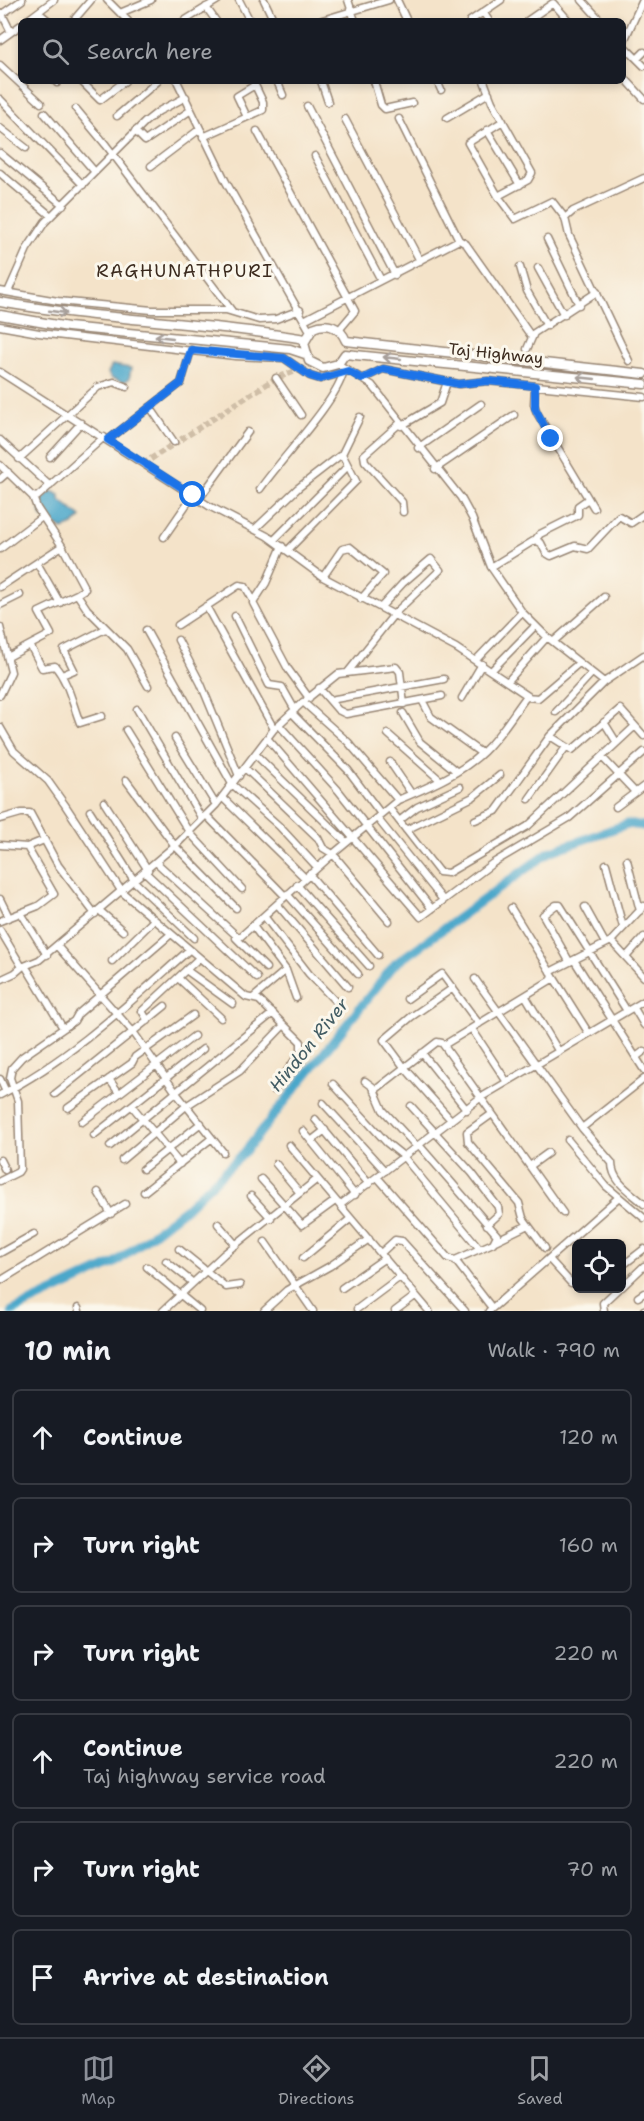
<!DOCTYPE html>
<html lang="en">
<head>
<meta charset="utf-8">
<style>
	body { margin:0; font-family:"Shantell Sans",sans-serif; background:#20242c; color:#f1f3f6 }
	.controls { position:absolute; right:18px; bottom:18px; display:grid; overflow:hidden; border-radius:9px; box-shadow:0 3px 9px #0003 }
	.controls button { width:54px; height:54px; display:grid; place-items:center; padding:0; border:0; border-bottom:2px solid #363941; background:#171b24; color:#f1f3f6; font:30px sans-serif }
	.stop { position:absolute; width:18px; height:18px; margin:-14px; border:4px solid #1a73e8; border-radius:50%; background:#fff }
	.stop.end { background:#1a73e8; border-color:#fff; box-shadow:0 2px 6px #0008 }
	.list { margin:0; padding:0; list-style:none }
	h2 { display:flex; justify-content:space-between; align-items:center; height:78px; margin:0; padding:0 24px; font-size:26px }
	h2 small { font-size:20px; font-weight:400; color:#9ea1a6 }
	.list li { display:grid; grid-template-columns:39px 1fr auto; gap:18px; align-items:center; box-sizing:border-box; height:96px; margin:0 12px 12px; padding:0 12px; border:2px solid #363941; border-radius:9px }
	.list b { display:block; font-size:22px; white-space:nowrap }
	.list p { margin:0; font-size:20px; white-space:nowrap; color:#9ea1a6 }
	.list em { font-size:20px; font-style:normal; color:#9ea1a6 }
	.icon { flex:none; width:33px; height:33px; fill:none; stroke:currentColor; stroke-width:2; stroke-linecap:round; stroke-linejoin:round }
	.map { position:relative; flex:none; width:644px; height:1311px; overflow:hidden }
	.search { position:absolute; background:#171b24; box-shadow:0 3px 9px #0003; left:18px; right:18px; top:18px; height:66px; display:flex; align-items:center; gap:15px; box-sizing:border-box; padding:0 21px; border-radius:9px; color:#9ea1a6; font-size:22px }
	.sheet { height:726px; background:#171b24 }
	nav { display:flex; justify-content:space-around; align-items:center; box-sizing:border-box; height:84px; border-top:2px solid #363941; background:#171b24; font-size:16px; color:#9ea1a6 }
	nav a { display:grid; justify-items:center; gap:3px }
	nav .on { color:#8c9099 }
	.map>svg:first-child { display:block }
</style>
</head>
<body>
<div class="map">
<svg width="644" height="1311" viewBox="0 0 644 1311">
	<rect width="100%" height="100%" fill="#fbf7ec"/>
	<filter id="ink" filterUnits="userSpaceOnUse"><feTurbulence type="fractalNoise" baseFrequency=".0167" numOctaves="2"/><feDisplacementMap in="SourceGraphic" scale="12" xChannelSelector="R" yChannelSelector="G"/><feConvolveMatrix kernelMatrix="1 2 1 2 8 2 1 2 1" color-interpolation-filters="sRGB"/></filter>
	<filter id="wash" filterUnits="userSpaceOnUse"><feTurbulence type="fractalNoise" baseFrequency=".008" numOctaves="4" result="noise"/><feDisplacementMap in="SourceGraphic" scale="24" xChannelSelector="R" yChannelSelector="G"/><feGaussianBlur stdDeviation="1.35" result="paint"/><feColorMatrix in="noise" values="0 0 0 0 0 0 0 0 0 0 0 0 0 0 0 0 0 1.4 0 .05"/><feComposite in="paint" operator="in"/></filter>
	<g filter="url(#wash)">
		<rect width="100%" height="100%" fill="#f4e3c9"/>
		<path fill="#4ca7ca" stroke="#446874" stroke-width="1.5" d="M112 365 131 368 129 379 124 382 111 378 108 373Z
			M51 491 60 495V500L81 517 73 525 63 529 42 517 38 503Z"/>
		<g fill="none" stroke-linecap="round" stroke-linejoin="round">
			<path stroke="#4ca7ca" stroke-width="9" d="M12 1311 115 1263 186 1208 243 1154 395 964 549 852 627 824 644 826"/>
		</g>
	</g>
	<g filter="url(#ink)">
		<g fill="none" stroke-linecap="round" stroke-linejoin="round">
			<path stroke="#cfbea7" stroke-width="6" stroke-dasharray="6 3" stroke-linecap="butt" d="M143 464 276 378 302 369"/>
			<g stroke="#988674" stroke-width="9">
				<path id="minor" d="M107 0 128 21
					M239 0 250 21
					M264 0 274 21
					M348 0 355 21
					M397 0 407 21
					M582 0 601 21
					M206 7 216 21
					M38 12 49 21
					M483 12 489 21
					M120 13 151 0
					M26 21 54 0
					M73 21 91 0
					M184 21 218 0
					M319 21 389 0
					M470 21 501 0
					M527 21 553 3 569 21
					M11 32 2 14 22 0
					M0 40 21 25
					M623 43 643 0
					M623 45 644 66
					M637 59 644 52
					M0 65 41 103
					M623 76 644 99
					M55 81 57 83
					M81 81 100 100 125 81
					M177 81 226 182 310 331
					M277 81 283 95
					M321 81 328 102
					M374 81 381 105 385 109 412 103
					M437 81 441 90
					M484 81 492 102 532 173 528 180 498 196 515 219 552 201 565 218
					M0 99 83 185
					M307 106 395 275
					M76 109 106 145 232 311
					M44 113 95 172
					M117 116 158 81
					M247 117 237 96 255 85
					M447 118 489 93
					M345 119 420 261
					M399 119 459 240
					M0 128 26 148
					M487 130 520 185
					M135 131 145 141 191 110
					M257 131 355 311 339 330
					M203 137 263 110V102L253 81
					M0 153 63 205
					M315 156 381 280
					M151 166 200 129
					M0 173 51 216
					M498 196 468 143 503 121
					M547 239 579 305
					M520 267 527 291 547 326
					M538 268 564 315
					M0 291 58 301 152 310H226L259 320 276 319 300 310
					M8 292 27 249 45 222 145 122 159 111 186 97
					M306 319 459 240 466 244 531 336
					M0 326 39 333 235 356 284 358 310 376 320 379 348 371
					M527 349 534 333 597 292
					M629 361 569 235 565 218 573 211 644 178
					M338 364 372 385 461 498 472 518 491 567 522 612 547 637 604 682 644 655
					M0 372 209 506 267 536 323 577 456 648 528 696
					M276 378 301 415
					M362 379 383 369 459 384 488 381 644 397
					M535 386 534 404 537 413 594 508
					M150 407 174 442
					M399 424 364 455 365 461 402 502 403 512
					M401 426 440 403 447 382
					M0 440 50 486
					M108 440 181 383 191 350
					M418 448 481 404
					M50 457 81 423
					M19 459 98 387 114 382 127 387
					M0 465 32 496 37 497 104 437
					M435 469 514 415
					M0 479 8 472
					M260 489C280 460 336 402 343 373
					M33 497 37 508 62 546 85 589 77 594 87 609 127 649 148 686
					M199 499 248 432
					M255 529 298 488 342 454
					M164 537 193 495
					M274 540 347 467
					M535 540 540 534 578 515V506L588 499
					M282 546 266 583 253 603 288 669 309 698
					M0 549 42 517
					M288 550 356 481 342 454 360 417
					M37 563 60 603
					M491 567 535 540 541 543 546 553 551 556 575 546 588 549 619 516 631 523 644 514
					M323 577 342 549 350 547 383 574 361 599
					M0 587 62 546
					M0 605 20 595
					M206 606 274 729
					M235 616 269 685 282 687 295 710
					M178 625 239 585 245 586 253 600
					M0 627 11 672 0 695
					M146 630 232 784 279 826 317 867
					M178 640 201 684 239 776
					M554 641 604 597
					M30 645 51 634 39 612 77 594
					M8 657 30 645 42 668 55 666C69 683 72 703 80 723L102 716
					M476 660 522 612
					M492 670 535 626
					M348 672 395 613 440 570 431 559 403 583 381 607
					M62 675 74 670 64 650 105 629
					M508 681 547 637
					M319 688 338 710 346 714 442 696
					M462 698 482 664
					M307 699 338 674 396 667 400 672 404 704
					M330 700 444 679
					M422 700 431 717 481 753
					M137 709 202 819
					M556 712 592 673
					M292 713 348 770 381 814
					M403 713 420 742 456 771
					M604 722 617 743
					M279 725 338 790 432 909
					M0 727 14 751 48 781 65 805 122 892 246 997 259 1000 301 1042V1051L274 1090
					M126 730 189 832 242 889
					M388 734 440 780
					M550 736 572 750 620 709 644 736
					M175 738 216 805
					M267 738 421 917 493 863 569 818 644 752
					M255 754 346 842
					M602 757 635 792
					M390 762 411 793
					M245 768 318 838 323 848 333 854 389 921
					M126 780 175 846 236 908
					M222 797 305 878
					M529 799 566 747
					M104 802 148 870
					M616 807 644 786
					M389 808 439 872 448 873 528 826 635 726
					M90 811 135 882 194 938
					M206 815 285 896
					M377 818 443 900
					M0 819 21 813H30L58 865 95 914
					M475 820 496 811 550 736 604 682
					M399 821 417 807 460 787
					M406 830 473 797 500 775
					M0 845 27 847 44 840
					M627 860 640 911
					M157 863 239 938 333 854 398 800
					M606 864 623 927
					M146 873 257 978
					M309 874 378 955
					M297 885 369 966
					M287 894 358 974
					M0 899 9 917
					M277 904 348 987
					M585 907 605 943
					M100 911 123 931
					M21 913 47 955
					M264 916 309 974 335 1001
					M0 921 38 906 54 894 27 847
					M253 926 286 970 296 998
					M0 930 22 967 39 960 179 842 216 805 274 729 303 702 348 742 398 800C429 787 467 771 489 746 503 731 514 713 526 697L538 698 579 663
					M236 938 266 968
					M611 941 644 977
					M57 946 134 1033 177 1094 223 1152
					M626 957 644 937
					M574 960 644 1070
					M112 961 154 920
					M569 961 543 915 556 905H560L627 1011
					M26 967 63 1028
					M186 970 233 1004
					M550 972 611 941 644 906
					M178 978 221 1018
					M554 978 588 1032
					M475 979 582 1128 612 1163C612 1182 631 1192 644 1204
					M0 980 15 973 22 967
					M526 997 559 1052
					M253 998 286 970
					M407 999 442 974 479 1024
					M634 1008 644 1025
					M148 1021 142 1011 199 958
					M472 1029 507 1082
					M444 1045 554 978 511 908
					M422 1053 467 1110
					M636 1057 644 1051
					M0 1079 6 1092
					M109 1079 119 1093
					M365 1081 373 1087 383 1110 416 1146
					M333 1084 387 1143 402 1155 480 1249
					M374 1091 437 1042 442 1043 563 1213
					M55 1094 165 1006
					M0 1095C71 1059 130 1002 189 950
					M323 1103 385 1171
					M132 1106 180 1164
					M411 1106 472 1173 498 1207 499 1214 487 1225
					M68 1108 132 1063 135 1057 193 1015
					M492 1114 467 1132 468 1142 519 1203 523 1218 545 1248
					M315 1119 369 1184
					M451 1120 404 1067 384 1040 411 1017 453 988
					M82 1122 194 1036
					M582 1128 644 1079
					M303 1131 355 1195
					M94 1135 203 1049
					M568 1140 606 1186 644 1218
					M311 1141 325 1130
					M289 1145 429 1311
					M110 1146 273 1013
					M0 1160 5 1170
					M122 1160 186 1106 240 1071 284 1025
					M276 1164 300 1193
					M530 1166 548 1153
					M143 1169 201 1123
					M378 1178 448 1258 455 1260 493 1243 497 1235 419 1145
					M261 1179 302 1225 335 1201
					M0 1181 18 1172 20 1169 18 1101 10 1078 12 1068 22 1057 74 1021 78 1014 171 934
					M98 1192 111 1214
					M144 1192 212 1138
					M251 1196 271 1218
					M340 1205 480 1098 644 1001
					M218 1224 236 1245
					M495 1241 528 1225
					M265 1242 313 1311
					M621 1244V1243
					M179 1249 226 1287 240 1285
					M0 1253 34 1234
					M381 1253 395 1240 402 1241 465 1311
					M303 1258 350 1219
					M455 1260 492 1308
					M550 1260 571 1283 576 1282
					M166 1261 192 1282
					M622 1266 644 1249
					M147 1267 200 1311
					M0 1281 125 1204
					M622 1287 644 1266
					M342 1288 385 1258
					M638 1297 644 1293
					M78 1308 79 1311
					M357 1309 400 1277
					M163 1311 224 1254 316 1180
					M264 1311 287 1290 330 1266 369 1239
					M395 1311 415 1296
					M489 1311 619 1197
					M604 1311 603 1303 619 1288
					M643 1311 644 1310"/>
			</g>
			<g stroke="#988674" stroke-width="11">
				<path id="major" d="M0 302C101 320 204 322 305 339
					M0 315 68 327 290 349 305 354
					M644 374 346 341C340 326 327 322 313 328L304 343 309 361 323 368 338 364 345 354 644 384"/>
			</g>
			<use href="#minor" stroke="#fff" stroke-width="6"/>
			<use href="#major" stroke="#fff" stroke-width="8"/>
		</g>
		<defs><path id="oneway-shaft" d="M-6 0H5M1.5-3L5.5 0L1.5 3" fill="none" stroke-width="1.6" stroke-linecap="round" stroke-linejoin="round" transform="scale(1.5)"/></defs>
		<g stroke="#a79f9a">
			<use href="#oneway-shaft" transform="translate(58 312) rotate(8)"/>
			<use href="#oneway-shaft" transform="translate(164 337) rotate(-174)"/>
			<use href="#oneway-shaft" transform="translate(392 358) rotate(-174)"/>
			<use href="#oneway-shaft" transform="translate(586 378) rotate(-174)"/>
		</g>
	</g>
	<g fill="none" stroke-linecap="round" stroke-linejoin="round" filter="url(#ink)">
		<path stroke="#1a73e8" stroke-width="8" d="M193 495 108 440 181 383 191 350 284 358 310 376 320 379 348 371 362 379 383 369 459 384 488 381 535 386V408L551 439"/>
	</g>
	<g text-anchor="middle" stroke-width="6" stroke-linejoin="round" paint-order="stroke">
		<g font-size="16" fill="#3b2a1e" stroke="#fbf7ec">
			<text transform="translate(496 353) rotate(6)" y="6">Taj Highway</text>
		</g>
		<g font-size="18" letter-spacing="1.5" fill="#3b2a1e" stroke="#fbf7ec">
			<text x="185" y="277">RAGHUNATHPURI</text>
		</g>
		<g font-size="18" font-style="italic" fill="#425c63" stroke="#fbf7ec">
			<text transform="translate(309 1045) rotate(-51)" y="6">Hindon River</text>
		</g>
	</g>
</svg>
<div class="controls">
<button><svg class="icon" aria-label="locate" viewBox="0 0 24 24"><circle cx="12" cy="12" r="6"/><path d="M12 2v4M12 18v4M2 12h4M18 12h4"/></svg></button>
</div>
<div class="stop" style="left:193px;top:495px"></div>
<div class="stop end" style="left:551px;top:439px"></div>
<div class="search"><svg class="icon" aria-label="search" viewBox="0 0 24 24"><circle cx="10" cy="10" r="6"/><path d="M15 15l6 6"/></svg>Search here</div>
</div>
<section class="sheet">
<h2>10 min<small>Walk · 790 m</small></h2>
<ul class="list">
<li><svg class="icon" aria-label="ahead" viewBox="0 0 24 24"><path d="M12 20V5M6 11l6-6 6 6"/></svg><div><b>Continue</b></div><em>120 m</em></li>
<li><svg class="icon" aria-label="right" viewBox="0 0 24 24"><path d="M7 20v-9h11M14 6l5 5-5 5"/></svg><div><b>Turn right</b></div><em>160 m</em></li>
<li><svg class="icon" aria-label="right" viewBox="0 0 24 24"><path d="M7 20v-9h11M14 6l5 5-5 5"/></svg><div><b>Turn right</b></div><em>220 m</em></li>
<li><svg class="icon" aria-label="ahead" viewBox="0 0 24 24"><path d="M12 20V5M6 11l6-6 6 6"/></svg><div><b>Continue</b><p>Taj highway service road</p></div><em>220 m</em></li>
<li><svg class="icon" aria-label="right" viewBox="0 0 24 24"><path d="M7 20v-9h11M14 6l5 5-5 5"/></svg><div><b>Turn right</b></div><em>70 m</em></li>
<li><svg class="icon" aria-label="arrive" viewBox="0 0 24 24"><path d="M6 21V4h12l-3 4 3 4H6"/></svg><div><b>Arrive at destination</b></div></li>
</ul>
</section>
<nav>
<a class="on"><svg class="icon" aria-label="map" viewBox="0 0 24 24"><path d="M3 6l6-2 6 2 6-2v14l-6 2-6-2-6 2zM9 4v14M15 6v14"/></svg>Map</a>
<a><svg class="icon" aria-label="directions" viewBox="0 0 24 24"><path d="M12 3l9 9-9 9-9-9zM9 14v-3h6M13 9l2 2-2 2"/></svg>Directions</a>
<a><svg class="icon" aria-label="saved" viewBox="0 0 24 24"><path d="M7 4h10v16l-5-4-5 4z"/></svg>Saved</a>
</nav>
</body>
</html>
